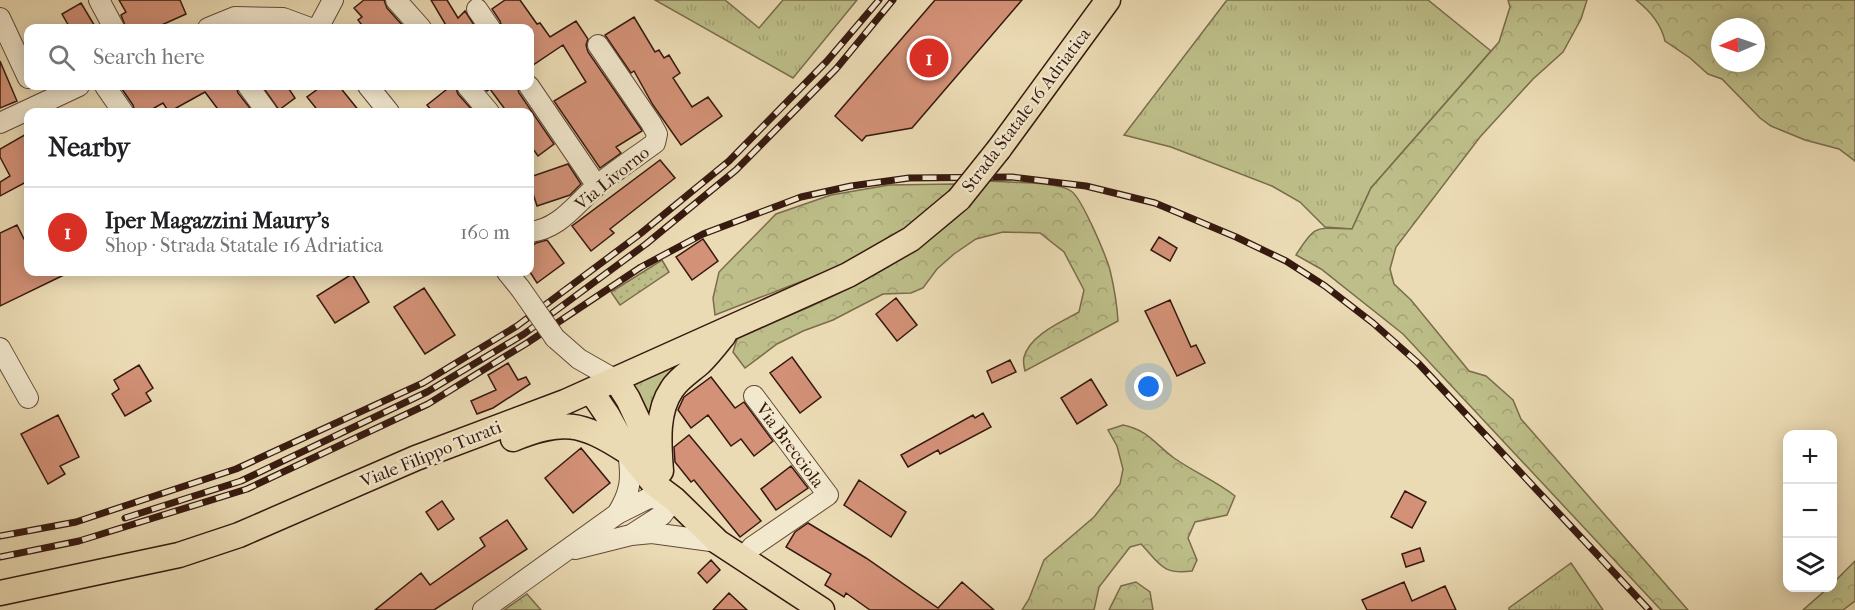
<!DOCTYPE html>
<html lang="en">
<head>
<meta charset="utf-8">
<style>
	body { margin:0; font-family:"IM FELL French Canon",serif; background:#f6f6f6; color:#202124 }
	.controls { position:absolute; right:18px; bottom:18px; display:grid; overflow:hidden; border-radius:12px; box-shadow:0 3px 15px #0003 }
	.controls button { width:54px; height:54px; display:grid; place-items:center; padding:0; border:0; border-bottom:2px solid #e0e0e0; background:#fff; color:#202124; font:30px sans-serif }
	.compass { position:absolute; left:1711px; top:18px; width:54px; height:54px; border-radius:50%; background:#fff; box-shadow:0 3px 15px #0003; rotate:268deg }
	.you { position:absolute; left:1149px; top:387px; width:21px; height:21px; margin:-15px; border:4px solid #fff; border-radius:50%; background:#1a73e8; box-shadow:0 0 0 9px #1a73e833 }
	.badge { display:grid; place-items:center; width:39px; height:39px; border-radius:50%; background:#d93025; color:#fff; font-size:20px; font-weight:700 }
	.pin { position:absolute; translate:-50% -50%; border:3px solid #fff; box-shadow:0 2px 6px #0006 }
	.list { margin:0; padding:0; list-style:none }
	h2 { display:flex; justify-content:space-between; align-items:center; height:78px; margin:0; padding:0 24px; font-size:26px }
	h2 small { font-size:20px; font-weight:400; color:#757577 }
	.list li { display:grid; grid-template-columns:39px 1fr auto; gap:18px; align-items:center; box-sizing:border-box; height:90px; padding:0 24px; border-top:2px solid #e0e0e0 }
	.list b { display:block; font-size:22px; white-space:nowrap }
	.list p { margin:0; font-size:20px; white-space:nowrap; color:#757577 }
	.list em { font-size:20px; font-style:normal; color:#757577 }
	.icon { flex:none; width:33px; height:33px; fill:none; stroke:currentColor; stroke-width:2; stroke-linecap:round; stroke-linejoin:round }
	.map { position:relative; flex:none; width:1855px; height:610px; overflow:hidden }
	.search { position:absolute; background:#fff; box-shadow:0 3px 15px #0003; left:24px; top:24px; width:510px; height:66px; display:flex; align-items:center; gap:15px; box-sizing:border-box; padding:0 21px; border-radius:12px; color:#757577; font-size:22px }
	.panel { position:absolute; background:#fff; box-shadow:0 3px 15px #0003; left:24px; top:108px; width:510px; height:168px; border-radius:12px }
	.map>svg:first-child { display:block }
</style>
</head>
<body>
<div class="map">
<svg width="1855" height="610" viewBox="0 0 1855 610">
	<defs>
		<pattern id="grass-tufts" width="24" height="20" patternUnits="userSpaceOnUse" patternTransform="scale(1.5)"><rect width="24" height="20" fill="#bdbe89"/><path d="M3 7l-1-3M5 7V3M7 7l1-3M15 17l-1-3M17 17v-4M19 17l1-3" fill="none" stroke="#a3a375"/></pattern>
		<pattern id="forest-crowns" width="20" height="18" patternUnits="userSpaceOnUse" patternTransform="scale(1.5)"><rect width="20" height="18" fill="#bdbe89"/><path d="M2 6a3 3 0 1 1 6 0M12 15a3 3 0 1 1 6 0" fill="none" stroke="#a3a375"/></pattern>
		<pattern id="park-dots" width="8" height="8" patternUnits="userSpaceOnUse" patternTransform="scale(1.5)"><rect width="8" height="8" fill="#bdbe89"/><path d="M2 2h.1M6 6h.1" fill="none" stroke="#a3a375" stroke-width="1.8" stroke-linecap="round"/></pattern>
	</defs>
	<rect width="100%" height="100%" fill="#ebdbb4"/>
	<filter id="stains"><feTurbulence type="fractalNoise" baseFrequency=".00333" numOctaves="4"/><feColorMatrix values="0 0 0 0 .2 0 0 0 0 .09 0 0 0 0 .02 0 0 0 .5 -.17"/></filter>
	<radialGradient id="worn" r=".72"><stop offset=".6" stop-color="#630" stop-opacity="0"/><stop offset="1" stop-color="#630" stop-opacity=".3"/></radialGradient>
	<path fill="url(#grass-tufts)" stroke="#7a6c4c" stroke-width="1.5" d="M655 0H725L759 28 783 0H857L793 78Z
		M1227 0H1428L1491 51 1371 188 1352 229 1325 227 1300 202 1272 186 1171 147 1124 135Z
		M687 356 671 371 661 383 649 429 628 383Z
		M1571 563 1603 610H1509V608Z"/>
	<path fill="url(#forest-crowns)" stroke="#7a6c4c" stroke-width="1.5" fill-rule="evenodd" d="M1508 0H1587L1581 19 1563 52 1533 79 1480 137 1396 247 1390 269 1394 284 1411 300 1469 371 1486 376 1513 400 1521 419 1688 610H1661L1403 334 1321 269 1296 255C1316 223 1316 228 1352 229L1371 188 1499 42 1510 7Z
		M1636 0H1855V161L1839 149 1805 140 1771 126 1760 118 1722 79 1708 74 1690 58 1665 41C1661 24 1649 10 1636 0ZM1720 27H1756V63H1720Z
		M989 181C1008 183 1056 181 1071 191 1082 198 1106 256 1110 270 1114 287 1117 303 1118 321L1025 371C1024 367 1023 361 1024 357 1030 335 1061 322 1079 312L1084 290 1064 252 1040 233 1003 232 976 239 954 254 937 269 923 288 911 293 883 294 833 320 803 331 777 344 745 368 733 352 738 336C815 307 892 273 955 219 967 208 978 194 989 181Z
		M954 184 948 198 869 255 715 315 713 298 719 272 776 214 831 195 889 185Z
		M1123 425C1148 430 1155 444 1174 458 1194 472 1216 481 1235 496L1227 515 1195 522 1188 538 1197 560 1192 571C1162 575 1160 564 1141 544L1130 547 1099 587 1094 610H1022L1029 599 1044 560 1094 517 1120 484 1123 469 1117 446 1108 430Z
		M1855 561V601L1843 610H1803L1828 588H1832L1833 583Z
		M1136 582 1150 592 1153 610H1109L1121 586Z
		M527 594 541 610H504Z"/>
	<path fill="url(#park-dots)" stroke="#7a6c4c" stroke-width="1.5" d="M662 260 669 272 620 305 611 292Z"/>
	<path fill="#d39177" stroke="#36190f" stroke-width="1.5" d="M119 0H180L186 14 155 28H126L121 15 126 12Z
		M364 0H384L387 8 405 28H364L358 20 362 17 354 8Z
		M431 0H447L458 18 465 11 476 28H445L447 27Z
		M505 0H520L537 24 540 23 550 37 576 21 588 39 586 45 588 52 641 129 642 131 616 147 621 153 600 168 554 101 586 82 563 45 530 67V28H502L500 21 492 9Z
		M935 0H1022L912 128 866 136 862 141 835 116Z
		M81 3 96 28H70L62 14Z
		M634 17 655 52 659 50 664 58 669 55 680 73 673 78 692 107 708 97 722 116 681 145 653 105 634 71 631 73 605 35Z
		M0 61 17 101 0 108Z
		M129 86H236L238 93 253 112H220L205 92 169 112 163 103 147 112H135L133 105 122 89Z
		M262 86H287L295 98 279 110Z
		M322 86H339L360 112H319L307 97Z
		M451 86H455L458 94 474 112H433L427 105Z
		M482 86H517L519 93 554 144 538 156 530 145V112H507L490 89 487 91Z
		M28 133V181L0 196V182L10 176 0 157V149Z
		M660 160 675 178 610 229 614 233 591 251 572 226Z
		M568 164 581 184 570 195 537 206 530 184V177Z
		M17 225 28 247V272H70L0 306V233Z
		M1159 237 1177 248 1170 261 1151 250Z
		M703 239 718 261 692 280 676 257Z
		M547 240 564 263 537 283 530 272V248L536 243Z
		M352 274 369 302 335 323 317 296Z
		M424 288 455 335 425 354 394 307Z
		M896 298 917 325 897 341 876 314Z
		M1170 300 1191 347 1196 345 1205 363 1177 376 1145 311Z
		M792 357 821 397 800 413 770 373Z
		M1010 360 1016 372 992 383 987 371Z
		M508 363 518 380 526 377 530 384 493 408 477 414 471 401 496 390 488 375Z
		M139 365 153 388 146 393 151 401 125 416 112 394 119 389 114 380Z
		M711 377 735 408 744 402 773 441 754 456 741 439 731 446 708 415 691 428 678 410 684 397Z
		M1091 379 1107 405 1077 424 1061 398Z
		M983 413 991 427 940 454 938 450 908 467 901 455 973 415 975 418Z
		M58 415 79 457 60 466 65 474 48 484 21 434Z
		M689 435 761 521 740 537 694 480 691 482 675 462 674 447Z
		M581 448 610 483 573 513 545 478Z
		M791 466 808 488 776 510 761 489Z
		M859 480 906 512 891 537 844 505Z
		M1405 491 1426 502 1412 528 1391 517Z
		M442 501 454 519 438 530 426 512Z
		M507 520 527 549 434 610H375L421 573 430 585 485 546 480 538Z
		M808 523 866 558 938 608 962 582 994 610H870L846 593 844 597 825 585 831 574 786 547 795 532Z
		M1420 548 1424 561 1406 567 1402 554Z
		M711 560 720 570 707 583 698 573Z
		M1404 582 1412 601 1445 586 1456 610H1367L1362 600Z
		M729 593 747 610H713Z"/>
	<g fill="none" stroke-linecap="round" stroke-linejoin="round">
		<g stroke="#634a38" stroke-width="22">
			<path id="minor" d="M99 0 114 28
				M396 0 421 28
				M477 9 490 28
				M0 18 28 78
				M208 28 235 17 283 18 310 28
				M318 28 333 0
				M105 86 123 112
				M248 86 267 112
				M368 86 389 112
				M467 86 489 112
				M529 86 597 186
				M0 123 79 86
				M530 232C560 229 576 203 598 185 616 170 636 157 655 143L657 134 651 123 598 45
				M507 272 520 288
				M555 338 579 359 616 380
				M0 348 28 398
				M617 514C631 492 632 478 628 452
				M575 549 631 535 652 533 718 542
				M743 558 752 547 828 495 754 396
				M483 610 617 514 649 498 674 499 662 515 631 535"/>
		</g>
		<g stroke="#36190f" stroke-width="27">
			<path id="major" d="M999 149 1108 0
				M616 380 628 399 657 461
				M591 391 608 416 628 452 654 484 674 499 718 542 822 610
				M513 439C563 419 581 422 626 451
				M661 471C659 444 656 412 672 389 679 378 691 371 700 363 709 354 716 345 724 335
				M0 593 179 555 239 535 416 458 565 402 848 275 911 239 959 199"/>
		</g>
		<use href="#minor" stroke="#f2e8ce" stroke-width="20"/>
		<use href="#major" stroke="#ebdbb4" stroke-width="24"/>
		<g stroke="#36190f" stroke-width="7">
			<path id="rail" d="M125 518 241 481 427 392 524 334 646 244 736 170 836 69 893 0
				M0 536 76 522 236 469 423 383 517 326 640 234 729 161 827 61 879 0
				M0 557 79 541 247 489 428 404 527 343 641 267 703 234 801 197 851 186 909 178 1012 177 1086 186 1155 203 1236 237 1286 261 1325 286 1373 323 1418 363 1649 610"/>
		</g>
		<use href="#rail" stroke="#f2e8ce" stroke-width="4.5" stroke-dasharray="14" stroke-linecap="butt"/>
		<g stroke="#634a38" stroke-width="22" stroke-linecap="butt">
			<path id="minor-bridge" d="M520 288 555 338"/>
		</g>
		<g stroke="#36190f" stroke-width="27" stroke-linecap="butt">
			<path id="major-bridge" d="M959 199 999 149"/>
		</g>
		<use href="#minor-bridge" stroke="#f2e8ce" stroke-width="20"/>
		<use href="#major-bridge" stroke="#ebdbb4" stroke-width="24"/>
	</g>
	<g text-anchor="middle" stroke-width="4.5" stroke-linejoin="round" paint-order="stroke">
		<g font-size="18" fill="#36190f" stroke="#f2e8ce">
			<text transform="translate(1026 110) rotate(-53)" y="6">Strada Statale 16 Adriatica</text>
			<text transform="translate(612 178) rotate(-39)" y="6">Via Livorno</text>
			<text transform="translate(790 445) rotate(53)" y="6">Via Brecciola</text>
			<text transform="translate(431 454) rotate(-22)" y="6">Viale Filippo Turati</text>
		</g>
	</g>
	<rect width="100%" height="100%" filter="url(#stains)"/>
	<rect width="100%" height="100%" fill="url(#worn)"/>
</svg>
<div class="controls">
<button>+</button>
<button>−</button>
<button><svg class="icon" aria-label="layers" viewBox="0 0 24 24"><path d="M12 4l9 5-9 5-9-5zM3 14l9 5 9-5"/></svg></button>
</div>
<svg class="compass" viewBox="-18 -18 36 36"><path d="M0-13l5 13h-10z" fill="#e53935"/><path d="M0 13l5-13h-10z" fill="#757577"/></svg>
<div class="you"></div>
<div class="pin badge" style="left:929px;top:58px">1</div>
<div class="search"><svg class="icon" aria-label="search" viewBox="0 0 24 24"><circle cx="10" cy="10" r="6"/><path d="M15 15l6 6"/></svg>Search here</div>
<section class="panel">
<h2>Nearby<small></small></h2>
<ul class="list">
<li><span class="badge">1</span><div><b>Iper Magazzini Maury's</b><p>Shop · Strada Statale 16 Adriatica</p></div><em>160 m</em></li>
</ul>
</section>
</div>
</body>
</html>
